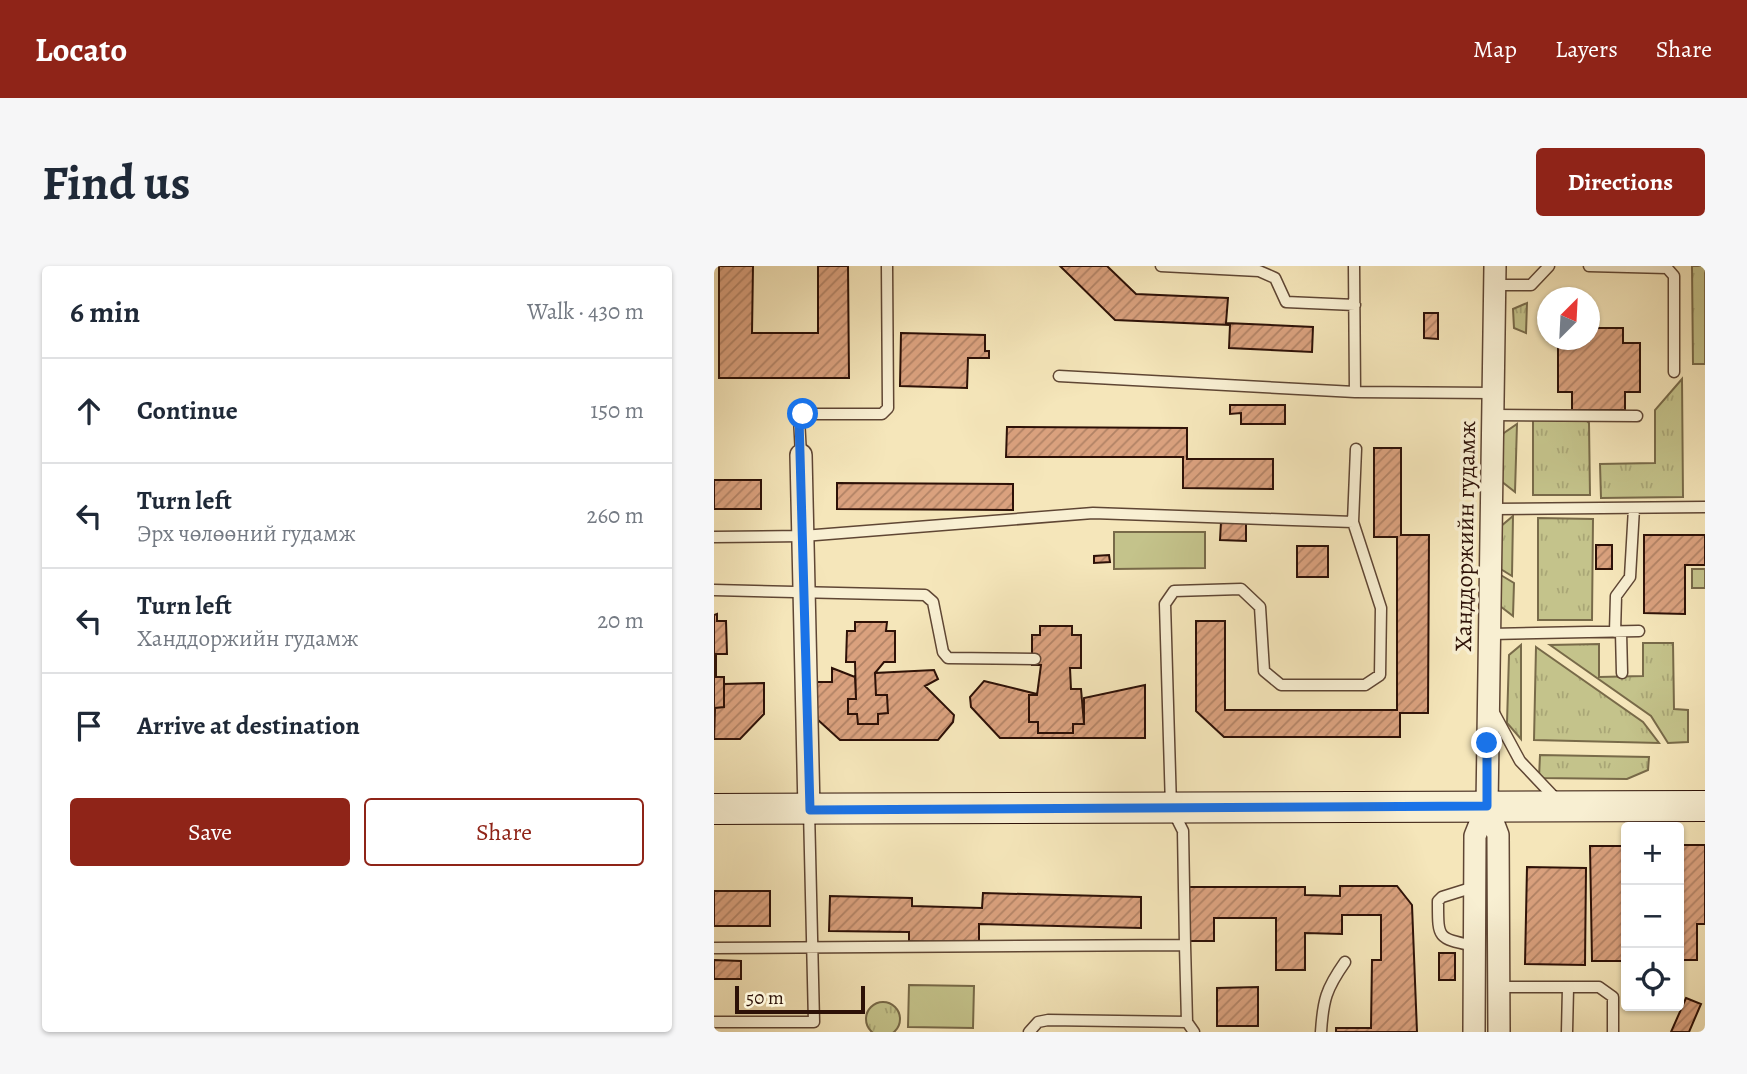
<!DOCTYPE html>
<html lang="en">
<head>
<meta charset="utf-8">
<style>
	body { margin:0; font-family:Alegreya,serif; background:#f6f6f7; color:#1f2937 }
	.controls { position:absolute; right:21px; bottom:21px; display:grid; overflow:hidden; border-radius:7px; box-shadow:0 2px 5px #0004 }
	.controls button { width:63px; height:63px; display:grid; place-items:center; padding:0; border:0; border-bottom:2px solid #e0e1e3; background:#fff; color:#1f2937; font:35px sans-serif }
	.compass { position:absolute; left:823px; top:21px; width:63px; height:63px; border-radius:50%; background:#fff; box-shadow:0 2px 5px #0004; rotate:24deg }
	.scale { position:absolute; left:21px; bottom:18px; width:130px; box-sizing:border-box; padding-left:7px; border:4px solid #2d1107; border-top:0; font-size:19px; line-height:24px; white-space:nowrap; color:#2d1107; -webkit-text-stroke:5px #f8efd2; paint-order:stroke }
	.stop { position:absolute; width:21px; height:21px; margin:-16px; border:5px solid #1a73e8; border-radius:50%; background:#fff }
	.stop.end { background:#1a73e8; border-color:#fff; box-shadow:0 2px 7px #0008 }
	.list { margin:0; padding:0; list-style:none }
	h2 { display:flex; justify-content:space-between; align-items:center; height:91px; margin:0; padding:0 28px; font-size:30px }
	h2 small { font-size:23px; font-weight:400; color:#747a83 }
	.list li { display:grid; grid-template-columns:46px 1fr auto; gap:21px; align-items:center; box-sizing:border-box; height:105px; padding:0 28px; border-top:2px solid #e0e1e3 }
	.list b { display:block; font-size:26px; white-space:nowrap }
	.list p { margin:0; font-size:23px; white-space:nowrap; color:#747a83 }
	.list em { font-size:23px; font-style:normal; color:#747a83 }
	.actions { display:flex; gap:14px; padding:21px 28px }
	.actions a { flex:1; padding:16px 0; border:2px solid #8f2418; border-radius:7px; text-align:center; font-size:24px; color:#8f2418 }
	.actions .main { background:#8f2418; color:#fff }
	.icon { flex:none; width:38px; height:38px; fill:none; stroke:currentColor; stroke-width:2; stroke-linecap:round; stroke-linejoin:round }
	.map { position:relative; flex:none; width:991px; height:766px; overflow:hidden; border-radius:7px }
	header { display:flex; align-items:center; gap:42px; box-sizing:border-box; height:98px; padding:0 35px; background:#8f2418; color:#fff }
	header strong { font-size:33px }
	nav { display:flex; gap:38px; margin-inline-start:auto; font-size:24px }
	.intro { display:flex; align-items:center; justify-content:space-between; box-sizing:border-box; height:168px; padding:0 42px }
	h1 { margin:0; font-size:49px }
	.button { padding:18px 32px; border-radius:7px; background:#8f2418; color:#fff; font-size:24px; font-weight:700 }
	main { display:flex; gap:42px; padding:0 42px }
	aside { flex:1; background:#fff; border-radius:7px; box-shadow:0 2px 5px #0004 }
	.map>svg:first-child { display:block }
</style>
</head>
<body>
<header>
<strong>Locato</strong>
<nav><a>Map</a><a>Layers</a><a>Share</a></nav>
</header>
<div class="intro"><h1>Find us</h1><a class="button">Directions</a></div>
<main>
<aside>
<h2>6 min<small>Walk · 430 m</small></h2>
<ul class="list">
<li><svg class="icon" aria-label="ahead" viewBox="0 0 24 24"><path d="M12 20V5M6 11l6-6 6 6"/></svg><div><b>Continue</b></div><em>150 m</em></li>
<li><svg class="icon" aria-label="left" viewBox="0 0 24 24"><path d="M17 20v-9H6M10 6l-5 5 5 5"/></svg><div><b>Turn left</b><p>Эрх чөлөөний гудамж</p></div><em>260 m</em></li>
<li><svg class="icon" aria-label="left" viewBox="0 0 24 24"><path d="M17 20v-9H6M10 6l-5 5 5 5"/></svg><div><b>Turn left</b><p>Ханддоржийн гудамж</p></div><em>20 m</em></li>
<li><svg class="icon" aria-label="arrive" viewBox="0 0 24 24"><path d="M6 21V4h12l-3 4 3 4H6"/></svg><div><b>Arrive at destination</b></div></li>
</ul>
<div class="actions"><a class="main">Save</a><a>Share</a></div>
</aside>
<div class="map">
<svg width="991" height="766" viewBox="0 0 991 766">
	<defs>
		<pattern id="grass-tufts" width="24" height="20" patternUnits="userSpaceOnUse" patternTransform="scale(1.75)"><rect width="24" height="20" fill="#c4c38b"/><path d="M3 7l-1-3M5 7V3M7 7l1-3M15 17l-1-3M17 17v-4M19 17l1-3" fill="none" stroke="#a9a676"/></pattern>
		<pattern id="building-hatch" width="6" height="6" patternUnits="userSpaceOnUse" patternTransform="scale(1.75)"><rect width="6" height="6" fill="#daa17e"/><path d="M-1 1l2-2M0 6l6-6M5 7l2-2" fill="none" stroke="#b18265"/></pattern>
	</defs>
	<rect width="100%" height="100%" fill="#f5e6ba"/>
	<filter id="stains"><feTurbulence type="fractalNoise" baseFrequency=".00286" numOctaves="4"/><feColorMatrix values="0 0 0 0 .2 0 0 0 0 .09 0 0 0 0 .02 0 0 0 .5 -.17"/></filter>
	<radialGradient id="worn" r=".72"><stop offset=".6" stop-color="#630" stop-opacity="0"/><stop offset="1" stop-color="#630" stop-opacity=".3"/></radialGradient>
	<path fill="url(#grass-tufts)" stroke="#786a49" stroke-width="2" d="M978 0H991V98H979Z
		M813 37 812 67 800 62 799 43Z
		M968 113 969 231 887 232 886 198 941 197V144Z
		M819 151 871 153 875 157 876 229H819Z
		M803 158 801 226 787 215V169Z
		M799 250 798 310 785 302 786 261Z
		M824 252 879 253 878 354H824Z
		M978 303H991V322H978Z
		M785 308 800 317 799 350 786 340Z
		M929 377H959L960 443 974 444V476L954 477 937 450 836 379 885 378V411L929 410Z
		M807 379V473L793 457 795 389Z
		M822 381 929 456 945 477 820 474Z
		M826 489 935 491 934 504 913 513 825 512Z
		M152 753a17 17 0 1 1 34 0a17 17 0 1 1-34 0Z"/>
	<path fill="#c4c38b" stroke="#786a49" stroke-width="2" d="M400 266H491V302L400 303Z
		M195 719 260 720 259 762 194 761Z"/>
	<path fill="url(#building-hatch)" stroke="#2d1107" stroke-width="2" d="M5 0H39L38 67H104V0H134L135 112H5Z
		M346 0H393L422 28 514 32 512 57 599 61 598 86 515 82 516 59 401 54Z
		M710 47H724V73L710 72Z
		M876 62H909V77H926V126H911V144H858V126H844V77L876 74Z
		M187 67 271 69V85H275V92H254L253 122 186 120Z
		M516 139H571V158H527V147L516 148Z
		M293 161 473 162V193H559V223L469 222V191H292Z
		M660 182H687V269H715L714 447H686V471H510L482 445V355H511V444H683V271H660Z
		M0 214H47V243H0Z
		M123 217 299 218V244L123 243Z
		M507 256 532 257V275L506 274Z
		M930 269H991V299H971V348L930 347Z
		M882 279H898V303H882Z
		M583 280H614V311H583Z
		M395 289 396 296 380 297V290Z
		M3 348V355H12L13 388H2V411H10V441L1 442 0 449V349Z
		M141 356H173L172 365H181V396H170L161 407 162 429H173L174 447 164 448V458H144L143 448H134V433H142L141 396H132L133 365H141Z
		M326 360H358V369H367V402H356L357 423H367L370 458H359V467H324V456H315V429H323L327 399H318V369H326Z
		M118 402 141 411 142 433H134V448H143L144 458H164V448L174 447 173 429H162L161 407 220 404 224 413 211 420 240 449 239 456 224 474H126L103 453V416H118Z
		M270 415 323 428 315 429V456H324V467H359V458H370V432L431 419V472H286L257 441 256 431Z
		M50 417V448L26 473H0L1 442 10 441V418Z
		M965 579H991V658H983V694H965Z
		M876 580H912V695H878Z
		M813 601 872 602 871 699 811 698Z
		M626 620H683L698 639 703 766H622V762H657L658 694H667V649H628V668L591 667V704H562V652H500V675H474V621H591V629L626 630Z
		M0 625H56V660H0Z
		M269 627 427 631V662L265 658V677L195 675V666L115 665 116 630 198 632V640L268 642Z
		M725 687H741V714H725Z
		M0 694 27 695V713H0Z
		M544 721V760H503V722Z
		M972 732 987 738 975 766H957Z"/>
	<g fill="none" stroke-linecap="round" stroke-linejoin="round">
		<g stroke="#5f4634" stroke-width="13">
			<path id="lane" d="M447 0 545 5 561 12 572 36 641 39
				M640 0 641 126
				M875 0 953 2 960 10V106
				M780 19H817L835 0
				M345 110 641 126 779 127
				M779 149 923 150
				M87 189 85 152 89 148H168L174 142 173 0
				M779 243 991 241
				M0 271 89 270 379 247 639 256
				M0 324 211 329 219 336 229 386 234 392 321 393
				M901 366 902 330 916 311 920 242
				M907 366 908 407
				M777 368 925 365
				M779 445 806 495 842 533
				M471 679 473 756 480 766
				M760 680C723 672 724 673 724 635L728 631 760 621
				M0 682 471 679 469 565 457 541 451 338 460 325 527 323 546 341 550 405 567 419H651L666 409 667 342 639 256 642 183
				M785 721H885L899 731V766
				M0 756H100L95 544
				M315 766 324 756 334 754 473 756
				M607 766C609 734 612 723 631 696
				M853 766 854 722"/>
		</g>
		<g stroke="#5f4634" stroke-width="24">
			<path id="street" d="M781 0 773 540 784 569 785 766
				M87 189 95 544
				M760 766 761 570 773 540"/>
		</g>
		<g stroke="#2d1107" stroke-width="32">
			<path id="secondary" d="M0 543 991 540"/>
		</g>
		<use href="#lane" stroke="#f8efd2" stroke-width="10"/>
		<use href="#street" stroke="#f8efd2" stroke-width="21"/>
		<use href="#secondary" stroke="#f8efd2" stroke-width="30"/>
	</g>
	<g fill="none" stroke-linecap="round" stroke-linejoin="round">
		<path stroke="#1a73e8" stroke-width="9" d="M89 148 85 152 96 544 773 540V477"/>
	</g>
	<g text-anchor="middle" stroke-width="7" stroke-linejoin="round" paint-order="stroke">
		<g font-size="24" fill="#2d1107" stroke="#f8efd2">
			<text transform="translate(751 270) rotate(-89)" y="8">Ханддоржийн гудамж</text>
		</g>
	</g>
	<rect width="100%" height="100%" filter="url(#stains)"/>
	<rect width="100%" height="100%" fill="url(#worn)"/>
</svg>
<div class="controls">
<button>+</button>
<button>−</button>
<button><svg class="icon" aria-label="locate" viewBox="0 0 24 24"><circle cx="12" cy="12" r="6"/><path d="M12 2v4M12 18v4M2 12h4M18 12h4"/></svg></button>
</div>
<svg class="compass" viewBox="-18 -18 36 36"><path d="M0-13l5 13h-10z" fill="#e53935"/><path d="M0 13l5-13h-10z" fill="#747a83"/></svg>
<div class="scale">50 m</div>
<div class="stop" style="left:89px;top:148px"></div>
<div class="stop end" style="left:773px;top:477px"></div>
</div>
</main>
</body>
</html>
